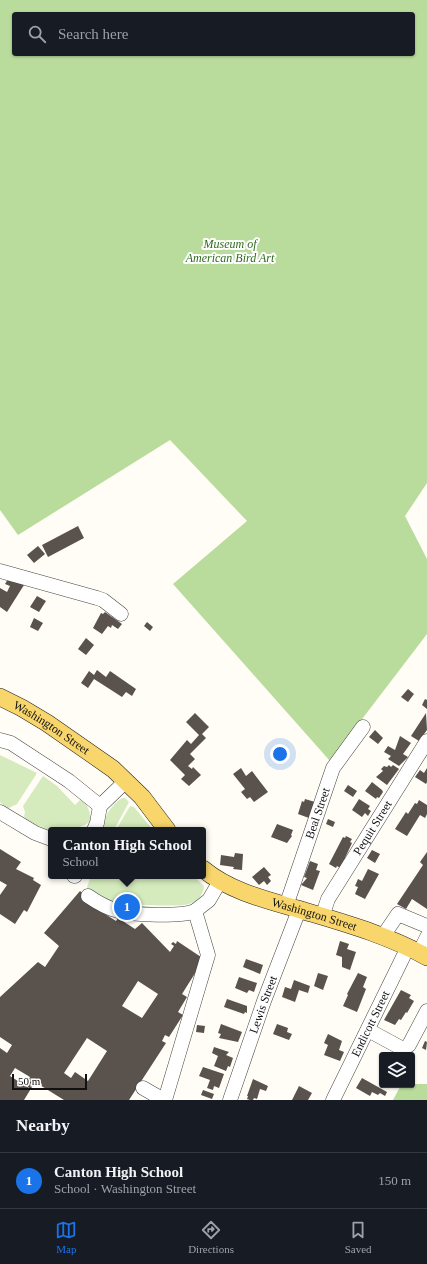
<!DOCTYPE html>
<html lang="en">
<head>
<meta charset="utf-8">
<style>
	body { margin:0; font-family:Georgia,serif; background:#242831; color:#f1f3f6 }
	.controls { position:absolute; right:12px; bottom:12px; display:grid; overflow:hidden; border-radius:4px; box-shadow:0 1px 3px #0004 }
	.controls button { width:36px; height:36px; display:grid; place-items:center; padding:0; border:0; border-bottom:1px solid #363941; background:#171b24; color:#f1f3f6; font:20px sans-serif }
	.scale { position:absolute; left:12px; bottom:10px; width:75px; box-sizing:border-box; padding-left:4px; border:2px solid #111; border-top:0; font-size:11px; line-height:14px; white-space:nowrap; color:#111; -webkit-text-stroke:3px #fff; paint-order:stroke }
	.you { position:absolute; left:280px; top:754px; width:14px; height:14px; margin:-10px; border:3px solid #fff; border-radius:50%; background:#1a73e8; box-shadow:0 0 0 6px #1a73e833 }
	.badge { display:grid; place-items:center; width:26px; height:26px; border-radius:50%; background:#1a73e8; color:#fff; font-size:13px; font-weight:700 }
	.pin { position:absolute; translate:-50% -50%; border:2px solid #fff; box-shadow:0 1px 4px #0006 }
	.popup { position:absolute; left:48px; top:827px; width:158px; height:52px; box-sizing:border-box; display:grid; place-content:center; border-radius:4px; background:#171b24; filter:drop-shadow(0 1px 3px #0005); font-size:13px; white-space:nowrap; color:#9ea1a6 }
	.popup b { font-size:15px; color:#f1f3f6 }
	.popup::after { content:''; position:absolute; left:50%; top:100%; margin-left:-8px; border:8px solid transparent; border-top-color:#171b24 }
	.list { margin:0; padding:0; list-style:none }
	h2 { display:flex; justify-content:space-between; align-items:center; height:52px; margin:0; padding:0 16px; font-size:17px }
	h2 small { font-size:13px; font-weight:400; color:#9ea1a6 }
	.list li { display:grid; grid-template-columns:26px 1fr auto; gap:12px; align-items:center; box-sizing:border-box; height:56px; padding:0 16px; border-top:1px solid #363941 }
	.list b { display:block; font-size:15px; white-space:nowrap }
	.list p { margin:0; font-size:13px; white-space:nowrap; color:#9ea1a6 }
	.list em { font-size:13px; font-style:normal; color:#9ea1a6 }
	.icon { flex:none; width:22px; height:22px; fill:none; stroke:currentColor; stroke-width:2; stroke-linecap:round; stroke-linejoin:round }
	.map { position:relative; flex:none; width:427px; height:1100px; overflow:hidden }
	.search { position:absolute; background:#171b24; box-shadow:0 1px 3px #0004; left:12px; right:12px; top:12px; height:44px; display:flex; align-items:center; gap:10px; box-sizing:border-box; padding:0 14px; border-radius:4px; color:#9ea1a6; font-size:15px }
	.sheet { height:108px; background:#171b24 }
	nav { display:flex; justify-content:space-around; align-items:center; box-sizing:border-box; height:56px; border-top:1px solid #363941; background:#171b24; font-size:11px; color:#9ea1a6 }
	nav a { display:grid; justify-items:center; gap:2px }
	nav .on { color:#1a73e8 }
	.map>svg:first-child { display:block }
</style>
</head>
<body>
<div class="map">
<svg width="427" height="1100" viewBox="0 0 427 1100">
	<rect width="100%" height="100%" fill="#fffdf5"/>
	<path fill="#d5ebbd" d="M0 755 37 773 17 804 7 809 0 802Z
		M43 776 57 786 75 805 80 800C88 803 90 812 91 820 82 830 57 833 46 829 39 827 32 822 26 819L24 817 25 812 23 806Z
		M122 798H125L129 802 114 830H104C103 817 111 805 122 798Z
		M130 806 134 807 153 830H116Z
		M91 876H193L204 886C203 895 198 902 189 904 180 907 122 905 111 902 104 900 96 894 89 891L87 887Z"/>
	<path fill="#b9dc9c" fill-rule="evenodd" d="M0 0H427V483L405 516 427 559V634L330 761 173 584 247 521 170 440 18 535 0 510ZM14 14H413V54H14Z
		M412 1084H427V1100H393L401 1085Z"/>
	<path fill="#5a524d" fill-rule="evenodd" d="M78 526 84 538 48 557 42 545Z
		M38 546 45 554 34 563 27 555Z
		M10 576 24 585 7 612 0 607V588L7 592 10 586 5 584Z
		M37 596 46 601 39 612 30 607Z
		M105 612 122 624 118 629 112 625 111 628 108 626 102 634 93 628 101 613 103 614Z
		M34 618 43 623 38 631 30 627Z
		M147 622 153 627 150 631 144 626Z
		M86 638 94 645 86 655 78 649Z
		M97 670 106 677 110 671 136 689 132 696 126 692 122 697 94 679 88 688 81 683 89 671 94 675Z
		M408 689 414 694 408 702 401 697Z
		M425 699 427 700V709L422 705Z
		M195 713 209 727 202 734 206 738 190 754 195 759 188 766 192 769 193 767 201 775 189 786 181 779 185 775 170 760 187 740 191 744 199 735 186 722Z
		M426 713 427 730 419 741 411 736Z
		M375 730 383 738 378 744 369 737Z
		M400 736 411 743 403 754 408 757 399 766 388 759 391 756 384 752 388 746 395 750Z
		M389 765 391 767 393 765 399 769 387 785 376 777 383 771 381 769 384 766 387 767Z
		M241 768 246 776 252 771 268 792 254 802 250 797 247 799 241 792 245 789 233 774Z
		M427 768V782L426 784 415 777 420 770 424 773Z
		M372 782 382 790 383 792 379 798 377 797 376 799 365 791Z
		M348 785 357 791 353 797 344 791Z
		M305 799 315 802 309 818 298 814 302 801 304 802Z
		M359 799 370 806 368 809 371 811 368 816 365 813 362 817 352 810Z
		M419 800 427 805V814L425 818 420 815 407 836 395 829 406 812 408 814 415 803 417 804Z
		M328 819 335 822 333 827 326 824Z
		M277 824 293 830 291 835 292 836 287 843 271 837Z
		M346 836 352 839 350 842 352 843 345 858 347 859 345 861 344 860 340 868 337 866 336 868 329 864 343 837 345 838Z
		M0 849 21 862 16 869 34 878 33 880 41 885 27 912 24 910 15 924 0 914V895L7 885 0 881Z
		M372 850 380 854 375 863 367 858Z
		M427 852V909L412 899 406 909 397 904 423 865 420 862Z
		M235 853 243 854 242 870 233 869 234 867 220 865 221 855 234 857Z
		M310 861 318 864 316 870 320 871 313 890 301 885 307 878 304 877Z
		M264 867 271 875 268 877 271 881 267 885 264 881 259 885 252 877Z
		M368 869 379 874 365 899 355 894 358 887 355 886 358 879 362 881Z
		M80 891 103 911 102 912 116 921 118 918 135 929 142 923 170 952 174 946 171 944 173 942 176 944 177 941 204 959 182 994 187 997 178 1012 183 1015 169 1037 165 1035 162 1041 166 1043 129 1100H64L35 1082 24 1100H0V1048L7 1053 12 1045 0 1037V997L38 962 45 967 59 946 44 933ZM138 981 158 994 142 1018 122 1006ZM87 1038 107 1051 88 1081 75 1072 71 1078 64 1073ZM15 1068 30 1077 26 1084 29 1088 10 1076Z
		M340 941 349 944 347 949 356 952 350 970 342 967V957L336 955Z
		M246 959 263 965 260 974 243 967Z
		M318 973 328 976 323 990 314 986Z
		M358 973 367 977 363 987 366 989 357 1012 343 1006 348 995 347 994Z
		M239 977 257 983 254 992 249 990 247 993 235 988Z
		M294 980 310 986 308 993 299 990 295 1002 282 997 285 987 291 989Z
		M401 990 411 995 409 998 414 1001 407 1013 406 1012 401 1020 399 1019 395 1025 384 1020Z
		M227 999 247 1006V1013L245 1012 244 1014 224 1007Z
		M221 1024 242 1032 238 1042 219 1038 221 1034 218 1033Z
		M277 1024 288 1028 287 1032 292 1034 289 1040 273 1034Z
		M197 1025 205 1026 204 1033 196 1032Z
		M328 1034 342 1041 339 1050 344 1052 340 1061 324 1055 328 1045 324 1043Z
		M425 1041 427 1042 426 1050 422 1048Z
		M214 1047 229 1052 226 1055 233 1058 230 1067 228 1066 226 1071 214 1066 218 1056 212 1053Z
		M203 1067 224 1074 219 1088 214 1086 213 1090 207 1088 210 1080 199 1076Z
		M362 1078 387 1092 385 1096 380 1093 378 1095 372 1092 370 1096 356 1088Z
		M253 1079 268 1086 266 1091 260 1089 257 1099 254 1098 253 1100H250L247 1099 248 1096H247Z
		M299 1086 312 1093 308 1100H292Z
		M203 1090 214 1094 212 1099 201 1095Z"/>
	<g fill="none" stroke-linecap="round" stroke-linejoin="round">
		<g stroke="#444" stroke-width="15">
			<g id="minor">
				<path d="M0 571 97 598 103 600 121 614"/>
				<path d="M0 740 11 743 69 781 100 806"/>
				<path d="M0 812 35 833 51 839"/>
				<path d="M94 830 97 823 100 806 126 781"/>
				<path d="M74 876H75"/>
				<path d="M88 896C98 903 107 908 118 911 133 915 181 917 195 911"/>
				<path id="s1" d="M286 906 333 768 363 727"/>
				<path id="s2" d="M322 917 328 899 427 741"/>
				<path d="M383 936 398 914 427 926"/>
				<path d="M419 953 427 937"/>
				<path d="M368 1030 403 1049 409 1045 427 1011"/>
				<path d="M143 1088 164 1100"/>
				<path d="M165 1100 208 955 195 911 209 900 220 881"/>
				<path id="s3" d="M230 1100 264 1001 299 910"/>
				<path id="s4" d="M333 1100 408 947"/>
			</g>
		</g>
		<g stroke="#222" stroke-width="18">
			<g id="major">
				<path id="s5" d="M0 697 22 708 47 723 113 769 142 797 167 830"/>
				<path id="s6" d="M203 869C231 892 267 900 301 910 344 923 388 935 427 957"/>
			</g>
		</g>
		<use href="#minor" stroke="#fff" stroke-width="14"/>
		<use href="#major" stroke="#f9d66b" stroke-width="17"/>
	</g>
	<g text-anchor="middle" stroke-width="4" stroke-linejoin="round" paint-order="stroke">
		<g font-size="12" font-style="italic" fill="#2f6b1f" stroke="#fff">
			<text x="230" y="248">Museum of<tspan x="230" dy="14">American Bird Art</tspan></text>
		</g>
		<g font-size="12" fill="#111" stroke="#fff">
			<text dy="4" stroke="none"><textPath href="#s5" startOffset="60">Washington Street</textPath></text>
			<text dy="4" stroke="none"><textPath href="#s1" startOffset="98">Beal Street</textPath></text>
			<text dy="4" stroke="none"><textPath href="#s2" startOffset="103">Pequit Street</textPath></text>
			<text dy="4" stroke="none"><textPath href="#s6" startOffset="121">Washington Street</textPath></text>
			<text dy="4" stroke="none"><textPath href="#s3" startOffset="101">Lewis Street</textPath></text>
			<text dy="4" stroke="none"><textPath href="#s4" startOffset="85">Endicott Street</textPath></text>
		</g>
	</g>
</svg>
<div class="controls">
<button><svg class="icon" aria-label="layers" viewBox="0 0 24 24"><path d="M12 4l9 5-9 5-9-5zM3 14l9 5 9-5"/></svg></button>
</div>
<div class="scale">50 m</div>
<div class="you"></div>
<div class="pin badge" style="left:127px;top:907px">1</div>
<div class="popup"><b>Canton High School</b>School</div>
<div class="search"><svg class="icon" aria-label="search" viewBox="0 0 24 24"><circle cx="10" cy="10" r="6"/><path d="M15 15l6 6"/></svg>Search here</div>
</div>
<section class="sheet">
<h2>Nearby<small></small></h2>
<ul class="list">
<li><span class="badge">1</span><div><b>Canton High School</b><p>School · Washington Street</p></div><em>150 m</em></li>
</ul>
</section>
<nav>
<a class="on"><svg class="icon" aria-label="map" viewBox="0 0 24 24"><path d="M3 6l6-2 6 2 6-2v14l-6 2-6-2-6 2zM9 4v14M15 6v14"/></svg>Map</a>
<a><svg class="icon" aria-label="directions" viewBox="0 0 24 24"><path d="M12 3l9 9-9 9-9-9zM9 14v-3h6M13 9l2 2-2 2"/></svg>Directions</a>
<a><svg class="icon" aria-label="saved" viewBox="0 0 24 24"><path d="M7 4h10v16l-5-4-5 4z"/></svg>Saved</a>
</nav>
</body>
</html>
